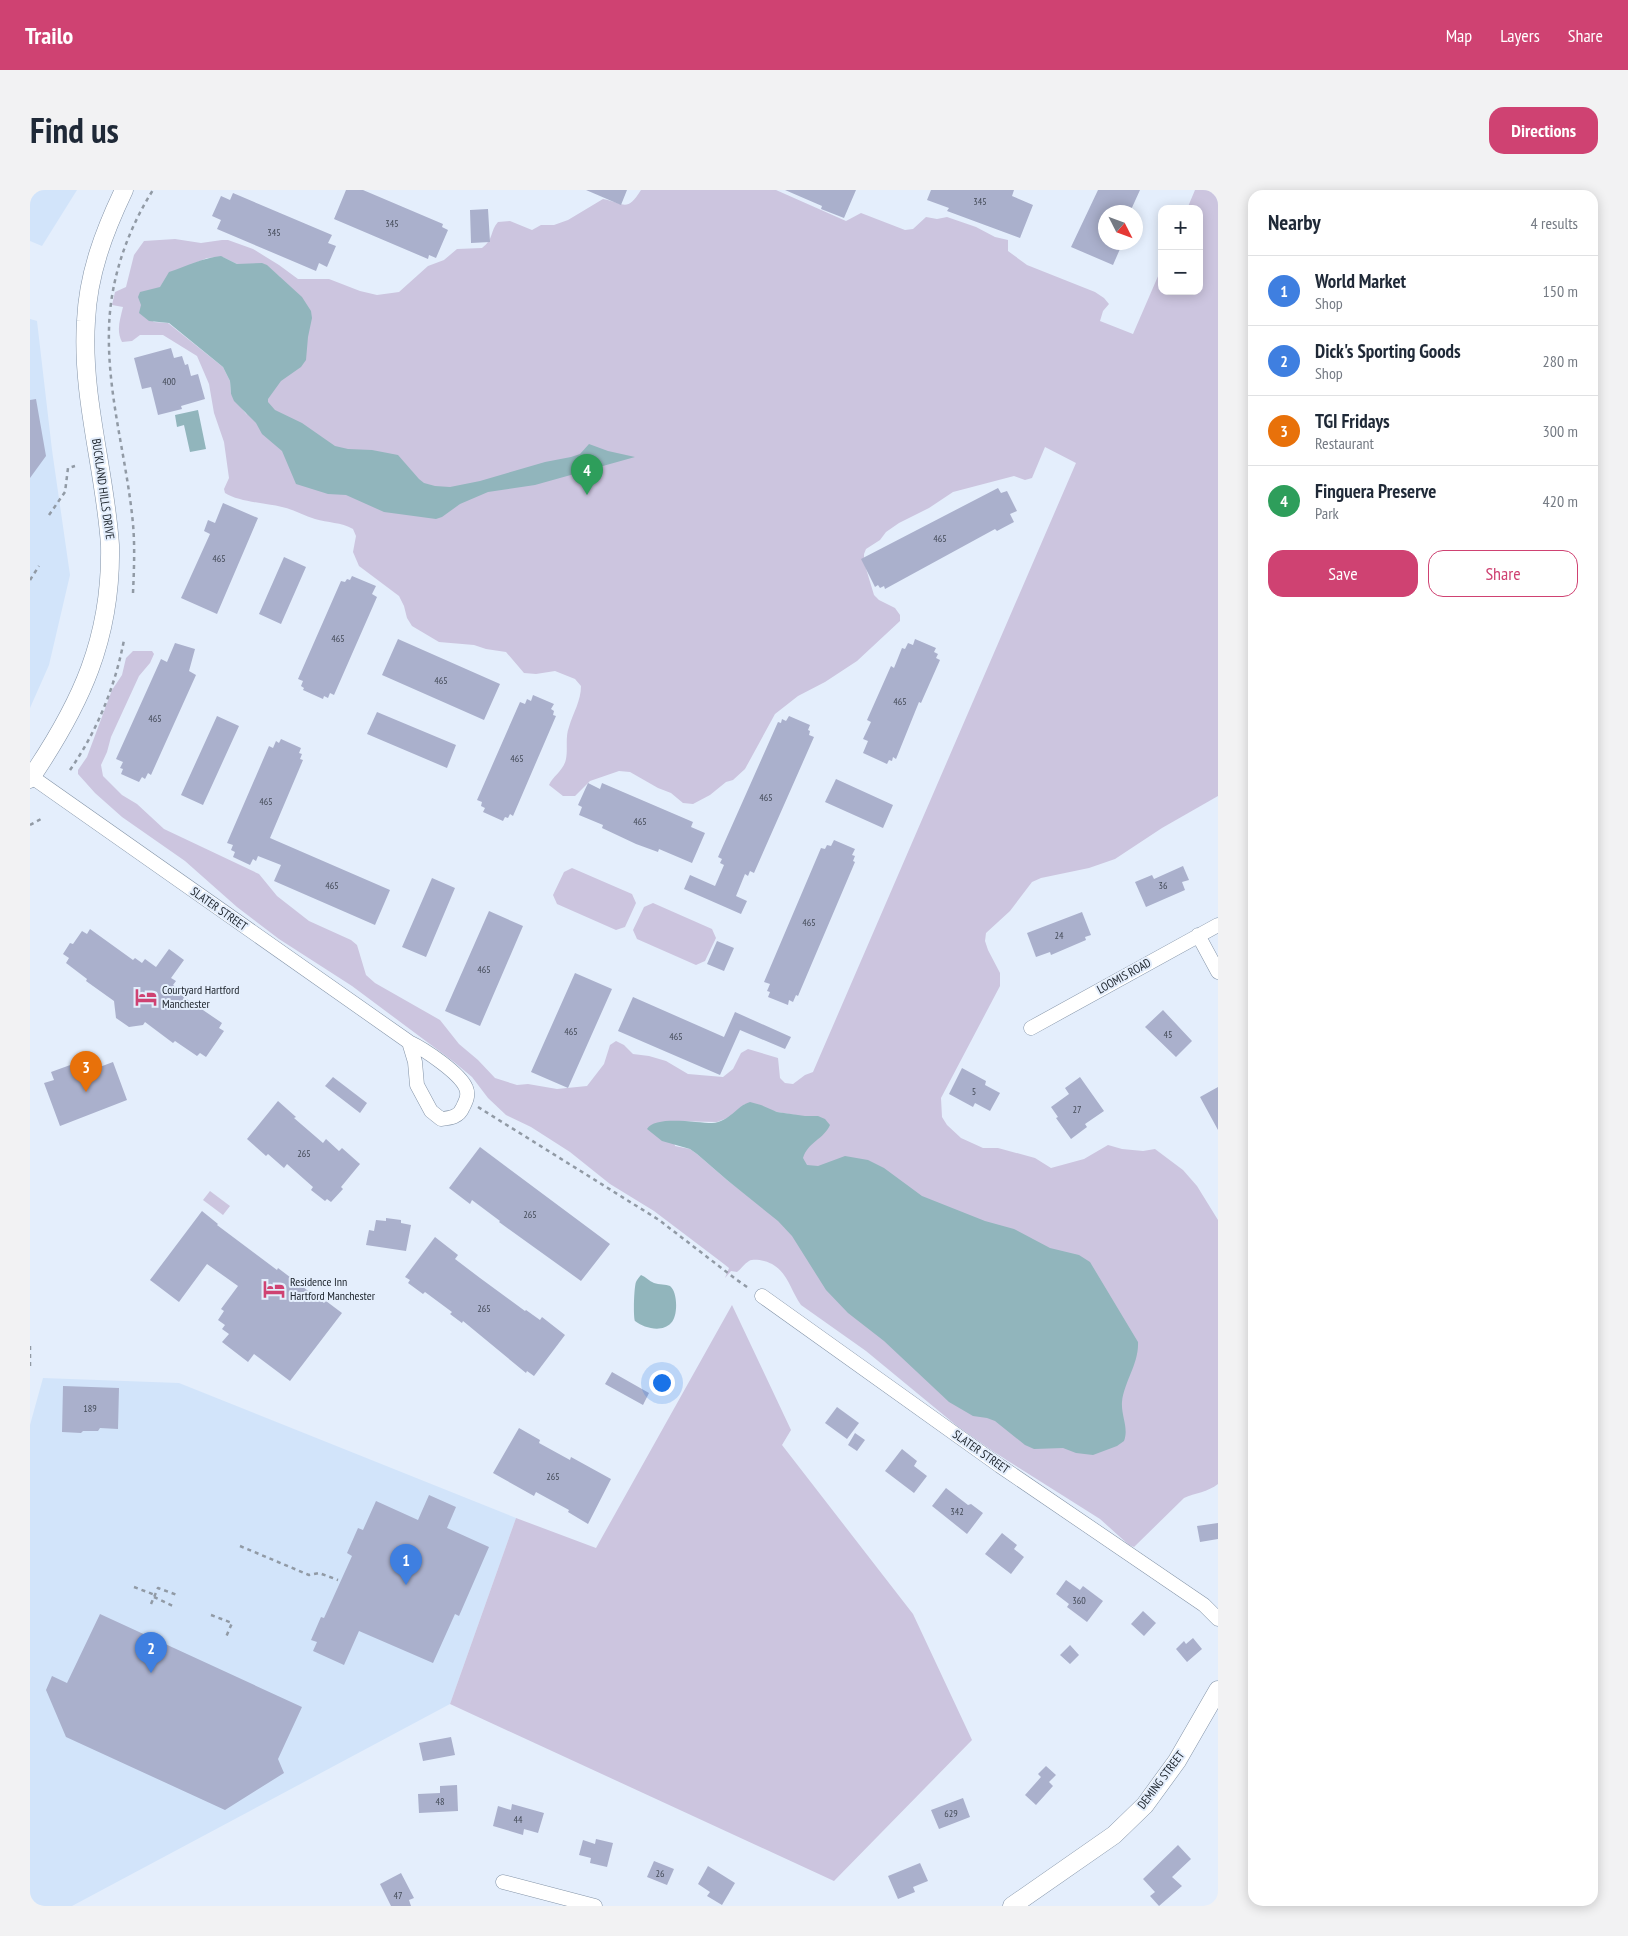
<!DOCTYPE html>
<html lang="en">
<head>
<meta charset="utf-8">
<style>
	body { margin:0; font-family:"PT Sans Narrow",sans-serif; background:#f2f2f3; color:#1f2937 }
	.controls { position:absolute; right:15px; top:15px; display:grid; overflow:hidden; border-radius:10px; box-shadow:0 2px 12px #0003 }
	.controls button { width:45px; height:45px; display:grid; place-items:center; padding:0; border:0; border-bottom:1px solid #e0e1e3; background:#fff; color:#1f2937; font:25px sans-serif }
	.compass { position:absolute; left:1068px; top:15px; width:45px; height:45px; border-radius:50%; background:#fff; box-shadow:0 2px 12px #0003; rotate:132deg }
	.you { position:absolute; left:631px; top:1192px; width:18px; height:18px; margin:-12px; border:4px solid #fff; border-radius:50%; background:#1a73e8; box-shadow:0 0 0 8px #1a73e833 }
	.badge { display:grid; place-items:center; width:32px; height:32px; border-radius:50%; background:#cf4272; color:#fff; font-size:16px; font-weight:700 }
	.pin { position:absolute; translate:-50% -41px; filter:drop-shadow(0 1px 2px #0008) }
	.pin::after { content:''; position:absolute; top:26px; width:18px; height:15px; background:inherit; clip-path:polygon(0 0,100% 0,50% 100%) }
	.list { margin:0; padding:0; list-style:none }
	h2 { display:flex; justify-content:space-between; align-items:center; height:65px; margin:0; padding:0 20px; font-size:21px }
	h2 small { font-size:16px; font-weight:400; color:#747a83 }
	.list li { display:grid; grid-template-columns:32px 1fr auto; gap:15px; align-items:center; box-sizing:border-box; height:70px; padding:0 20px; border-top:1px solid #e0e1e3 }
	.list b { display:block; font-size:19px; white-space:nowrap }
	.list p { margin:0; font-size:16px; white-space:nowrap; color:#747a83 }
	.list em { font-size:16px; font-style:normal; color:#747a83 }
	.actions { display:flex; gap:10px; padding:15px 20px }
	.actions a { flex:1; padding:11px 0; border:1px solid #cf4272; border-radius:15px; text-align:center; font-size:18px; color:#cf4272 }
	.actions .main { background:#cf4272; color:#fff }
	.map { position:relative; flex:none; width:1188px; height:1716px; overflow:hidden; border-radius:15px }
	header { display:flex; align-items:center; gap:30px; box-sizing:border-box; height:70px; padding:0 25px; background:#cf4272; color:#fff }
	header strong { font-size:24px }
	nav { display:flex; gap:28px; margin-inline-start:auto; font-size:18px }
	.intro { display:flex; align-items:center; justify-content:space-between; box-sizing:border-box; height:120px; padding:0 30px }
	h1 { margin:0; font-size:35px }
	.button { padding:12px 22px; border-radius:15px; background:#cf4272; color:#fff; font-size:18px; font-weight:700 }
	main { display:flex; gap:30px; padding:0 30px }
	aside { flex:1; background:#fff; border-radius:15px; box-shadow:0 2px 12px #0003 }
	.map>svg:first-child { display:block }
</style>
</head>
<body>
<header>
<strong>Trailo</strong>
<nav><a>Map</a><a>Layers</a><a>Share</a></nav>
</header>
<div class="intro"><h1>Find us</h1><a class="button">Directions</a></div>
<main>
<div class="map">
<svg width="1188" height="1716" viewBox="0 0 1188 1716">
	<rect width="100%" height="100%" fill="#e4eefc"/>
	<path fill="#d2e4fa" d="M0 0H47L12 56 0 51Z
		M0 129 7 131 22 260 40 385 19 475 0 518Z
		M13 1188 149 1193 486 1328 420 1514 42 1716H0V1235Z"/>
	<path fill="#ccc5df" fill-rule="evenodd" d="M611 0H746L816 31 831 23 875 40 883 39 896 27 907 29 917 27 946 37 965 47 978 50V61L997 75 1065 102 1074 108 1079 114 1073 121 1070 131 1103 144 1132 77V101H1169V19H1157L1165 0H1188V606L1132 638 1085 669 1059 678 1011 688 1002 692 980 721 956 743 955 751 958 760 970 783V796L911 908 912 927 917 935 931 948 953 958H968L1005 968 1021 978 1054 969 1078 955 1092 959 1113 961 1125 959 1153 980 1167 996 1188 1030V1294C1178 1302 1165 1303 1154 1308L1104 1357 1099 1355 1070 1329 964 1262 927 1236 836 1161 771 1115C759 1098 757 1077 734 1071 729 1070 723 1069 719 1071 714 1074 711 1079 707 1082L701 1081 695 1088 699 1078 690 1071 624 1021 580 994 540 962 501 937 476 925 458 908 442 887 424 872 322 796 249 749 207 717 155 671 92 627 65 603 48 584V580L57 567 82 500 92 485 96 468 103 461H122L124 464 120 473 109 486 81 547 77 562 71 575 73 586 92 605 107 614 134 639 229 684 247 706 279 731 321 750 327 755 336 785 345 793 410 830 429 854 448 870 465 888 487 895 498 894 527 899 557 896 574 874 580 855 586 851 594 855 603 864 619 866 636 871 658 884 693 887 703 879 711 863 718 859 748 868 750 888 755 893 763 894 775 885 783 882 1046 273 1015 257 1002 288 995 290 984 286 923 302 899 318 869 333 856 342 850 350 836 359 834 364V372L844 405 849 410 865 418 870 425V431L827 471 795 492 768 506 745 524 715 579 703 590 696 592 680 605 663 614 653 613 641 603 628 598 600 582 589 581 560 591 545 606H533L519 595C523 586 534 580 536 569 538 559 535 547 539 537 543 523 551 511 551 496L545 489 525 481 506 484 494 483 476 462 456 459 444 455 409 452 382 436 377 428 374 416 369 406 329 376 323 362 326 346 323 339C311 332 298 333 285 329 274 326 263 319 252 317 236 313 209 312 195 303L194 299 199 288 194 252 184 223 179 194 167 166 133 145H110L102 151 92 152C86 140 90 130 93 117L82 115 85 102 96 97 104 65 114 51 145 49 171 53 192 50H198L223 59 249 75 268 89H299L330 101 347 105 369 102 398 76 414 70 427 59 452 58C464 49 460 41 468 32L480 31 502 40 511 35H524L538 30 573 9C594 13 597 23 611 0ZM193 67 207 74H234L250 87 156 77 177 68ZM110 121 178 135 217 225 201 204 200 191 193 177 138 133 124 132ZM715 914 747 922 765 925 727 1013 697 990 667 964 660 959 645 956 639 931 687 932 700 927Z
		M542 678 602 704 606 713 595 737 586 740 527 714 523 705 534 682Z
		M623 713 682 739 686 748 675 771 666 775 607 749 603 740 614 717Z
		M180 1001 200 1016 193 1025 173 1010Z
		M702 1115 761 1240 752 1255 883 1424 942 1550 804 1691 420 1514 486 1328 566 1358Z"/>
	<path fill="#91b5bc" d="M191 66 207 74 232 73 237 75 272 107 281 121 282 128 278 147 276 170 271 177 251 191 238 209V212L245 220 272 233 305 256 318 259 342 260 368 265 389 289 394 293 405 296 420 297 450 291 515 272 541 267 550 264 559 254 578 261 605 267 505 295 458 302 430 314 412 327 406 329 354 322 316 305 298 304 266 294 252 261 232 244 226 233 204 211 201 204 200 191 193 177 139 133 119 131 109 123 111 115 108 107 110 102 130 97 139 82C157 76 173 68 191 66Z
		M168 220 176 259 160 262 154 235 147 237 145 225Z
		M720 912 731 915 747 922 775 926H788L795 929 800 935C794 949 778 952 773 968L777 975 788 976 815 966 838 970 854 978 892 1006 955 1031 984 1039 1020 1058 1049 1065 1060 1072 1108 1152C1109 1174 1094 1192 1092 1212 1091 1226 1099 1238 1094 1251L1087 1256 1063 1265 1046 1263 1033 1258 1004 1259 995 1255 965 1231 957 1228 943 1226 919 1212 854 1151 818 1123 796 1100 762 1046 748 1031 697 990 667 964 660 959 632 951 617 939C625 925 667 933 682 933 700 932 706 916 720 912Z
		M611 1085C616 1087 619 1091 624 1093 629 1095 636 1094 640 1096 648 1102 648 1127 641 1133 632 1143 614 1138 605 1131 603 1127 604 1097 606 1092 607 1090 609 1087 611 1085Z"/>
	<path fill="#aab0cc" d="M316 0H333L413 34 412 37 418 40 406 68 399 65 398 69 304 29Z
		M556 0H597L591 15Z
		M755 0H826L814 28 791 19 792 16Z
		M901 0H984L982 6 1003 15 990 48 917 21 919 18 897 10Z
		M1068 0H1110L1100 22H1076V52H1093L1083 75 1041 57Z
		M203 3 302 45 298 53 306 56 297 77 289 73 286 81 187 39 191 30 182 26 191 6 200 10Z
		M458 19 460 52 441 53 440 20Z
		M141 158 144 168 152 166 155 175 158 174 161 186 168 184 175 209 151 216 152 219 128 225 121 197 112 199 104 168Z
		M6 209 16 266 0 288V210Z
		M968 298 971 303 977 301 987 321 980 324 984 332 967 341 965 339 855 399 854 396 850 398 848 395 845 397 831 369Z
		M193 313 228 328 187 424 151 408 180 344 174 341 178 330 185 333Z
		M254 367 276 377 251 434 229 424Z
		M322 386 346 396 342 404 347 407 304 505 300 503 298 508 294 506 293 509 273 500 274 498 271 496 273 491 268 489 311 391 315 392 317 389 320 390Z
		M368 449 470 494 454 530 352 485Z
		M885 449 906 458 904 462 908 464 906 468 910 470 891 513 889 512 866 569 863 567 862 571 859 570 857 574 833 563 838 551 833 549 841 532 837 530 861 476 864 478 872 458 875 459 878 453 883 455Z
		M145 453 165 459 159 481 166 485 121 585 118 583 115 589 112 587 109 592 91 584 93 579 90 578 93 572 86 569 131 469 137 472Z
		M503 505 524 514 521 519 524 521 523 525 526 526 483 626 480 624 478 628 475 627 473 631 453 622 455 618 451 616 452 612 447 610 490 512 495 514 497 509 501 511Z
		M347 522 426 555 417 578 337 544Z
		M187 526 209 536 173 615 151 605Z
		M759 526 780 535 778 540 780 541 779 545 784 547 724 683 720 681 718 686 715 684 706 706 717 711 711 724 654 699 660 685 685 696 694 675 690 673 692 669 688 667 748 532 751 533 752 529 756 531Z
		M251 549 271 558 269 563 272 564 270 569 273 570 240 648 360 700 345 735 244 691 251 675 228 666 226 671 223 669 220 675 203 667 205 662 201 660 203 655 197 653 239 556 243 558 246 551 249 553Z
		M806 589 863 615 853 638 795 612Z
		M558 593 570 599 572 593 663 632 661 637 675 643 662 673 629 659 628 662 606 654 572 638 573 635 549 625 552 617 548 615Z
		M804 650 825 659 822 665 825 666 823 671 825 672 768 806 766 805 763 812 759 810 758 815 738 807 740 802 737 801 740 794 734 792 791 658 795 659 797 655 801 656Z
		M1153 676 1159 690 1152 692 1155 700 1116 717 1105 692 1122 685 1124 689Z
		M402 688 425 698 396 767 372 757Z
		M459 721 493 736 450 836 415 821Z
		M1052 722 1061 745 1055 747 1056 750 1021 765 1020 762 1006 767 997 743Z
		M60 739 103 770 105 768 112 773 115 769 126 777 139 759 154 770 141 788 146 791 143 795 150 800 148 803 192 833 189 838 194 841 176 867 170 863 167 866 145 851 143 853 115 832 113 835 99 837 86 828 84 811 56 791 57 789 36 773 39 768 33 764 40 753 43 754 52 741 57 744Z
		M687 751 704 758 694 781 677 774Z
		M545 783 582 799 538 898 501 882Z
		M603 807 694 847 705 822 761 847 755 859 710 840 690 885 588 841Z
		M1133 820 1162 851 1146 867 1115 837Z
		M54 870 59 881 83 872 97 910 30 936 14 893 24 890 21 882Z
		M932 878 956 891 955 895 970 903 960 921 945 913 943 917 919 904Z
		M303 887 337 913 330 923 295 896Z
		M1050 887 1074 921 1055 934 1057 937 1041 949 1026 928 1028 927 1021 917 1039 904 1035 898Z
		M1188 897V940L1170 907Z
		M248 911 266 927 264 928 293 953 296 949 309 961 312 958 330 974 311 997 313 999 301 1012 297 1009 295 1011 281 1000 283 997 257 974 254 978 238 964 236 966 217 949Z
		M450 957 580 1054 551 1091 469 1032 470 1031 442 1010 440 1014 419 998Z
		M172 1021 188 1034 187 1035 247 1080 248 1078 294 1113 296 1111 312 1123 260 1191 224 1164 218 1172 192 1152 199 1144 192 1139 195 1135 188 1130 194 1121 191 1119 208 1096 177 1074 149 1112 120 1090Z
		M356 1028 371 1030V1033L381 1035 376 1061 336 1055 339 1040 344 1041 346 1030 356 1031Z
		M405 1047 428 1065 425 1069 450 1088 495 1121 496 1120 510 1130 512 1127 535 1145 504 1186 497 1181 496 1183 433 1131 432 1133 420 1124 422 1122 395 1102 393 1104 378 1093 380 1090 375 1087Z
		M582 1182 619 1203 613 1215 575 1194Z
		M33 1196 89 1198 88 1239 70 1238 68 1241H53L51 1243 32 1242Z
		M807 1217 829 1233 817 1249 795 1233Z
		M489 1238 510 1250 509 1253 540 1270 541 1267 581 1289 558 1334 538 1322 539 1320 506 1302 504 1306 463 1283Z
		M825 1243 835 1250 827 1261 818 1255Z
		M872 1259 887 1271 884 1276 897 1286 884 1303 855 1281Z
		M916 1298 938 1315 941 1314 953 1323 937 1344 902 1316Z
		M399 1305 426 1317 417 1338 459 1357 429 1426 425 1424 403 1473 329 1441 314 1475 283 1461 287 1452 281 1450 291 1427 294 1428 322 1366 317 1363 328 1338 333 1340 346 1311 388 1330Z
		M1188 1333V1349L1170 1352 1167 1336Z
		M972 1343 987 1355 984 1359 994 1367 981 1384 955 1364Z
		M1036 1390 1050 1400 1053 1396 1073 1411 1057 1432 1037 1417 1039 1414 1026 1404Z
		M1113 1421 1126 1433 1114 1446 1101 1434Z
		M70 1424 272 1517 248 1569 254 1583 195 1620 36 1547 16 1500 22 1486 37 1493Z
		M1163 1448 1172 1459 1157 1472 1146 1459 1154 1451 1156 1454Z
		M1040 1455 1049 1465 1040 1474 1030 1465Z
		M421 1547 425 1565 393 1571 389 1553Z
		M1016 1576 1026 1585 1019 1592 1023 1596 1006 1615 995 1605 1011 1587 1008 1584Z
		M427 1595 428 1621 389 1623 388 1604 410 1603V1596Z
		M933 1608 940 1627 909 1639 901 1620Z
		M482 1614 514 1623 508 1643 494 1639 493 1645 463 1636 468 1616 481 1620Z
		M566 1649 583 1653 577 1677 560 1673 561 1668 549 1665 553 1650 565 1654Z
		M1148 1655 1161 1669 1142 1687 1152 1696 1129 1716 1120 1706 1125 1702 1113 1689Z
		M624 1671 644 1679 637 1695 617 1687Z
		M890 1673 898 1691 883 1697 885 1702 868 1709 858 1686Z
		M678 1676 705 1693 692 1715 677 1706 680 1702 668 1694Z
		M371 1683 384 1708 379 1710 381 1716H361L350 1694Z"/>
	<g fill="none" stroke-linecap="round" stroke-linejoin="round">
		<g stroke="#8393a7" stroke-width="15">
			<path id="minor" d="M2 587 379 852C394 859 430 883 436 898 439 905 436 911 433 917 429 927 421 928 411 929L401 921 387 895 385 872 379 852
				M1168 745 1188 782
				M1001 838 1188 735
				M732 1106 970 1276 1174 1415 1188 1429
				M473 1692 565 1716"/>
		</g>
		<g stroke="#8393a7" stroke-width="19">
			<path id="tertiary" d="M0 589C51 514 82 448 80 355 75 280 51 206 56 131 58 84 74 42 94 0
				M982 1716 1084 1645 1115 1615 1147 1571 1188 1500"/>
		</g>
		<path stroke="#919aa5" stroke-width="2.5" stroke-dasharray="4 4" stroke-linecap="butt" d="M19 325 35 302 38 278 45 276
			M0 390 9 376
			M103 403C104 380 105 357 103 334 97 269 77 205 79 139 80 90 97 41 123 0
			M40 580C67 541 85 497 94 450
			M0 635 11 629
			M448 917 629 1030 707 1090 720 1099
			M0 1156V1176
			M210 1356 279 1385 289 1383 308 1390
			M104 1397 125 1405
			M124 1407 143 1416
			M121 1414 128 1398 147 1405
			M181 1425 202 1433 196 1447"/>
		<use href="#minor" stroke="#fff" stroke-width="14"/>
		<use href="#tertiary" stroke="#fff" stroke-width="18"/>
	</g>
	<defs>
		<g id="hotel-bare" transform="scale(1.725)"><path d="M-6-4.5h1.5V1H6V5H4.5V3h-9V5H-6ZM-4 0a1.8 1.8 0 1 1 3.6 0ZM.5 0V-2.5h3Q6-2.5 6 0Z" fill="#cf4272" stroke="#e4eefc" stroke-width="2.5" paint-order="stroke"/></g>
	</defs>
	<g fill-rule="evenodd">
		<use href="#hotel-bare" x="116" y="807"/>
		<use href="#hotel-bare" x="244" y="1099"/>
	</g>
	<g text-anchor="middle" stroke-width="4" stroke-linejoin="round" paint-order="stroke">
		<g font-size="10" fill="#434a57">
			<text x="950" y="15">345</text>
			<text x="362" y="37">345</text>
			<text x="244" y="46">345</text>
			<text x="139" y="195">400</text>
			<text x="910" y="352">465</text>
			<text x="189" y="372">465</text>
			<text x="308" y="452">465</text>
			<text x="411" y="494">465</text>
			<text x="870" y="515">465</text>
			<text x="125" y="532">465</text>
			<text x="487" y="572">465</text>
			<text x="736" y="611">465</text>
			<text x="236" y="615">465</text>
			<text x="610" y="635">465</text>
			<text x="302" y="699">465</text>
			<text x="1133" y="699">36</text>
			<text x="779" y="736">465</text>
			<text x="1029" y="749">24</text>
			<text x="454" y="783">465</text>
			<text x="541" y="845">465</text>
			<text x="1138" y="848">45</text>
			<text x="646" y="850">465</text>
			<text x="944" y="905">5</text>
			<text x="1047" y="923">27</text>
			<text x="274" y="967">265</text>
			<text x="500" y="1028">265</text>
			<text x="454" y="1122">265</text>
			<text x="60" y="1222">189</text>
			<text x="523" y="1290">265</text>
			<text x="927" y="1325">342</text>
			<text x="1049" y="1414">360</text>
			<text x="410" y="1615">48</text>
			<text x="921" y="1627">629</text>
			<text x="488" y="1633">44</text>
			<text x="630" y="1687">26</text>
			<text x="368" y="1709">47</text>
		</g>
		<g font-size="12" fill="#212830" stroke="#e4eefc">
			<text transform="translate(73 299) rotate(82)" y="4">BUCKLAND HILLS DRIVE</text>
			<text transform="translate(189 719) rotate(35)" y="4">SLATER STREET</text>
			<text transform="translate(1094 786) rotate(-29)" y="4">LOOMIS ROAD</text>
			<text transform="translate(951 1262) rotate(35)" y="4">SLATER STREET</text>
			<text transform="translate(1131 1590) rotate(-53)" y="4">DEMING STREET</text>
		</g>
		<g font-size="12" fill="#212830" stroke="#e4eefc" text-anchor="start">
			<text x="132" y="804">Courtyard Hartford<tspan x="132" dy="14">Manchester</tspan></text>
			<text x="260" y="1096">Residence Inn<tspan x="260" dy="14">Hartford Manchester</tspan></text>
		</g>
	</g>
</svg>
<div class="controls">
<button>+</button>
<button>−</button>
</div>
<svg class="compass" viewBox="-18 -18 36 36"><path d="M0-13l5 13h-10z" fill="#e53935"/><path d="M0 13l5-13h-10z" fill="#747a83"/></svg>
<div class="you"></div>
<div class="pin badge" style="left:376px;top:1395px;background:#3f7fe0">1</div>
<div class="pin badge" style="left:121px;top:1483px;background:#3f7fe0">2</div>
<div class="pin badge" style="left:56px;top:902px;background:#e8710a">3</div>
<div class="pin badge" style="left:557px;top:305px;background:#2e9e5b">4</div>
</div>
<aside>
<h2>Nearby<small>4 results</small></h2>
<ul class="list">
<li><span class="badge" style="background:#3f7fe0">1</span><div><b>World Market</b><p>Shop</p></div><em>150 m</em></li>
<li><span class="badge" style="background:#3f7fe0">2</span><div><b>Dick's Sporting Goods</b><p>Shop</p></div><em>280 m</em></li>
<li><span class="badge" style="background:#e8710a">3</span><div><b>TGI Fridays</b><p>Restaurant</p></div><em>300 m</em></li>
<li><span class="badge" style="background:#2e9e5b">4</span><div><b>Finguera Preserve</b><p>Park</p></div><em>420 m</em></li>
</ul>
<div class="actions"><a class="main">Save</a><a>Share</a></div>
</aside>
</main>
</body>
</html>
